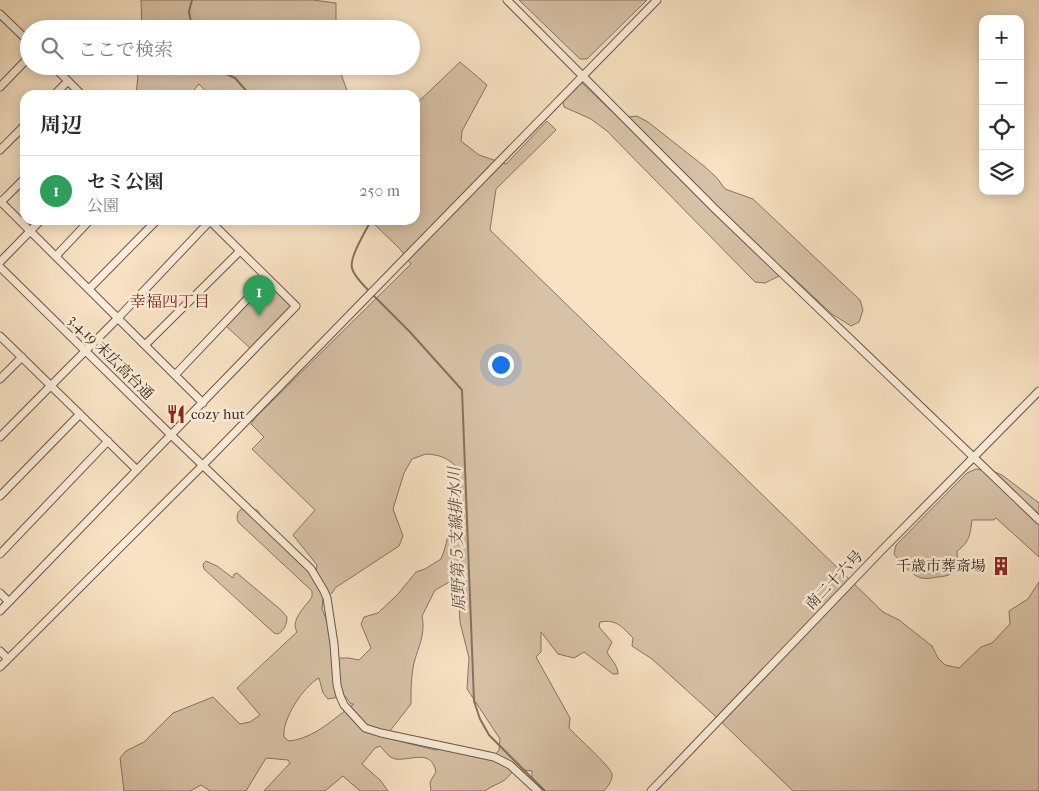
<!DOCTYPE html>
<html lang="ja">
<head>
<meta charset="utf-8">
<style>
	body { margin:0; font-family:"IM FELL French Canon","Noto Serif JP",serif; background:#f2f2f3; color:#2b2b33 }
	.controls { position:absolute; right:15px; top:15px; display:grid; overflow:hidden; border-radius:10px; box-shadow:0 2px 12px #0003 }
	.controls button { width:45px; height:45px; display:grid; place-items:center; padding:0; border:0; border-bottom:1px solid #e1e1e2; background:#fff; color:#2b2b33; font:25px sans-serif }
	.you { position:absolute; left:500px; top:364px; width:18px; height:18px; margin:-12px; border:4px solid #fff; border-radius:50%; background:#1a73e8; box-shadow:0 0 0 8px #1a73e833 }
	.badge { display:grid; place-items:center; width:32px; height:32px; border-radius:50%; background:#8f2418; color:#fff; font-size:16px; font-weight:700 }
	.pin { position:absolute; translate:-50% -41px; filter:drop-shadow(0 1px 2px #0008) }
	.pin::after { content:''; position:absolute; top:26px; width:18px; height:15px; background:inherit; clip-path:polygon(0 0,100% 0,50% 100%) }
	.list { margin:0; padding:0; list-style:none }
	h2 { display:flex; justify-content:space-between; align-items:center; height:65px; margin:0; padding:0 20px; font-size:21px }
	h2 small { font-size:16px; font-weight:400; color:#7c7c81 }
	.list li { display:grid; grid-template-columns:32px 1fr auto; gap:15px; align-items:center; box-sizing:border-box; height:70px; padding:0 20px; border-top:1px solid #e1e1e2 }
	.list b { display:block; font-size:19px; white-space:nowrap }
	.list p { margin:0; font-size:16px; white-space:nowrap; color:#7c7c81 }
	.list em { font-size:16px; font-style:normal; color:#7c7c81 }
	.icon { flex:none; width:28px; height:28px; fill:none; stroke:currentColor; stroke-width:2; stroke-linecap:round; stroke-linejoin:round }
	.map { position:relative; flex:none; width:1039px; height:791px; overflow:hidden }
	.search { position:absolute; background:#fff; box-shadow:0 2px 12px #0003; left:20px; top:20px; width:400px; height:55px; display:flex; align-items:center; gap:12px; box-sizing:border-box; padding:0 18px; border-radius:28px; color:#7c7c81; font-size:19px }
	.panel { position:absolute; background:#fff; box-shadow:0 2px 12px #0003; left:20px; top:90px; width:400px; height:135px; border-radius:15px }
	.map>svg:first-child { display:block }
</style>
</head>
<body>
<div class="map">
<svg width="1039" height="791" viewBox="0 0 1039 791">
	<rect width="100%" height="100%" fill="#f8e2c3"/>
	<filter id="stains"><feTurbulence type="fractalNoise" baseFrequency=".004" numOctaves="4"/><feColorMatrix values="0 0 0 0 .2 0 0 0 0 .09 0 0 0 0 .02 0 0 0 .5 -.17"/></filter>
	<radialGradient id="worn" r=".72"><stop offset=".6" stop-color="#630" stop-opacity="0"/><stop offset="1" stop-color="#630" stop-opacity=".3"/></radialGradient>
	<path fill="#d8c2a7" stroke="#887464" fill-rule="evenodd" d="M141 0H313L336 3V29H142Z
		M519 0H647L587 59H580Z
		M460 62 487 85 462 131 461 141 479 155 506 164 547 121 556 130 496 189 490 230 883 612 899 620 932 646 938 658 945 665 959 668 981 647 992 643 1010 624 1009 611 1028 599 1039 582V791H793L712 713 652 659 632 646 633 638C622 627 617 619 600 622L599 627 612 642 607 652C611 660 618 665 618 674H613L584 652 574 658 558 654 541 632V652L536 657 570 718 569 728C576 736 611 767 612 774 613 780 608 786 604 791H532V771L514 769C504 785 499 781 485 791H431L430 782 436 772C431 748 412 761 395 759 388 757 385 751 380 746L375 748 362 764 381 781 388 791H360L343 776 325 791H264L290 763 288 760 266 758 246 791H210L201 785 190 791H124L120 758 126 751 144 742 173 713 213 697 240 724 250 722 260 715 237 688 297 632C290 620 305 607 312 597V591L238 522C236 515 237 512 243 508L257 510 285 547 316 572 317 565 293 535 315 510 252 449 264 437 251 424 255 418 411 264 400 249 370 220H415V105ZM426 454C443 455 449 459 461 471L460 499 452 519 445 548 441 559 425 569 416 572 398 594 378 613 364 617 361 624 371 648 359 660 349 658H333L329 626 322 609 323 599 333 592 335 588 399 546 403 536 393 509 404 473 412 459ZM455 579 458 588 460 622 469 658 467 689 500 739 499 750 491 760 445 749 435 750 395 740 386 736 411 704C411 690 411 676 414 663 418 647 426 634 422 616L435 590ZM319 678 323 693 328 699 345 696 351 704H354C333 719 315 738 289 741L284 737C282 719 303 687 319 678Z
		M129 66H338L348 93 358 95H209L199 84 190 95H136L138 76Z
		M581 82 619 118 637 116 648 122 704 166 717 178 725 189 753 199 860 300 863 310 859 322 851 326 832 314 787 272 765 283 755 282 607 131 591 119 564 107 563 101Z
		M268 283 291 306 251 349 226 326Z
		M976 469 995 472 1002 475 1039 503V557L996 518 993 520H972C970 534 970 542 957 551 958 568 957 576 937 577 933 578 926 579 921 578 910 574 901 563 894 554L896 545 967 473Z
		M206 561 217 566 233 578 234 574 237 573 281 610 287 617C287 625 284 630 278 634L274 633 204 569 203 564Z"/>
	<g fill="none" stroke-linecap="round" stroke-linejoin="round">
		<path stroke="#857161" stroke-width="2" d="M192 0 189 11 192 29
			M209 66 235 78 250 95
			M369 291C363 284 354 277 352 268 349 257 366 231 371 220
			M373 295 410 332 462 390 474 701 480 719 489 735 545 791"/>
		<g stroke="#69564a" stroke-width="9">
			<path id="minor" d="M507 0 715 209 1039 520
				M0 14 29 42
				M53 66 82 95
				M0 87 29 57
				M54 95 68 81
				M0 150 25 125
				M0 201 203 403
				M1 202 25 178
				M56 256 90 220
				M0 262 41 220
				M0 267 168 432 311 569 324 591 327 598 334 644 337 685 340 696 344 705 365 728 381 733 494 757 510 765 538 791
				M89 289 157 220
				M0 336 137 470
				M145 345 240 251
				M175 375 267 278
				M0 379 22 357
				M0 437 118 318 210 221
				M0 496 80 414
				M0 554 108 441
				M0 593 9 602
				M0 611 296 306 209 220
				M0 651 8 659
				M0 667 203 465 657 0
				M651 791 879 553 1039 391"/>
		</g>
		<use href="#minor" stroke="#faecd8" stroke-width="7"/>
	</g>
	<defs>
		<g id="restaurant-bare" transform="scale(1.5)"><path d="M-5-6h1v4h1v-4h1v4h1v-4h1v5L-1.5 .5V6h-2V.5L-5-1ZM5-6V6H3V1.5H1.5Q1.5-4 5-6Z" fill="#8f2418" stroke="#faecd8" stroke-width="2.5" paint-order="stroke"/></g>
		<g id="building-bare" transform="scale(1.5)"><path d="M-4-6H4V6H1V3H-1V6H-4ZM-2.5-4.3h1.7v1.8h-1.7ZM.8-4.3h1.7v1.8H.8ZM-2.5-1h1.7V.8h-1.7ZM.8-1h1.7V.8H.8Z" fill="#8f2418" stroke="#faecd8" stroke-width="2.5" paint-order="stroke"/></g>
	</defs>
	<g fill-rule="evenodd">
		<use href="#restaurant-bare" x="176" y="414"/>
		<use href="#building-bare" x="1001" y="566"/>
	</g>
	<g text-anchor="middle" stroke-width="5" stroke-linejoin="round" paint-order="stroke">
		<g font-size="15" fill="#392721" stroke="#faecd8">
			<text transform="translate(111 357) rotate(45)" y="5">3.4.19 末広高台通</text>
			<text transform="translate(834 580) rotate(-46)" y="5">南二十六号</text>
		</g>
		<g font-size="15" fill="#392721" stroke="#faecd8" text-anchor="start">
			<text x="191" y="419">cozy hut</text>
			<text x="986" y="571" text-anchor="end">千歳市葬斎場</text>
		</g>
		<g font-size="16" fill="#7a1f14" stroke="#faecd8">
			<text x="170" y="307">幸福四丁目</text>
		</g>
		<g font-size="16" font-style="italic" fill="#5f4c41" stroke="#faecd8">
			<text transform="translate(456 539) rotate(-92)" y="6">原野第５支線排水川</text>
		</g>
	</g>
	<rect width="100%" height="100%" filter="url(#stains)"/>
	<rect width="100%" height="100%" fill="url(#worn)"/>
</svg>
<div class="controls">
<button>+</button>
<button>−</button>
<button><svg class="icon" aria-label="locate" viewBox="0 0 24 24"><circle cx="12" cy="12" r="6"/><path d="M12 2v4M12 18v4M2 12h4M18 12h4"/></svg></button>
<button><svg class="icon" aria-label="layers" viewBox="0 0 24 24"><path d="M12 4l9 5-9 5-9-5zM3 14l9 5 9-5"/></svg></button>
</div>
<div class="you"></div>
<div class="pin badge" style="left:259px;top:316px;background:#2e9e5b">1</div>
<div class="search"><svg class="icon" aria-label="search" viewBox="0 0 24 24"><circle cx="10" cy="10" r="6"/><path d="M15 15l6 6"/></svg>ここで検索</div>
<section class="panel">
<h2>周辺<small></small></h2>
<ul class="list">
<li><span class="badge" style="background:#2e9e5b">1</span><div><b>セミ公園</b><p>公園</p></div><em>250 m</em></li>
</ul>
</section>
</div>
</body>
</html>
